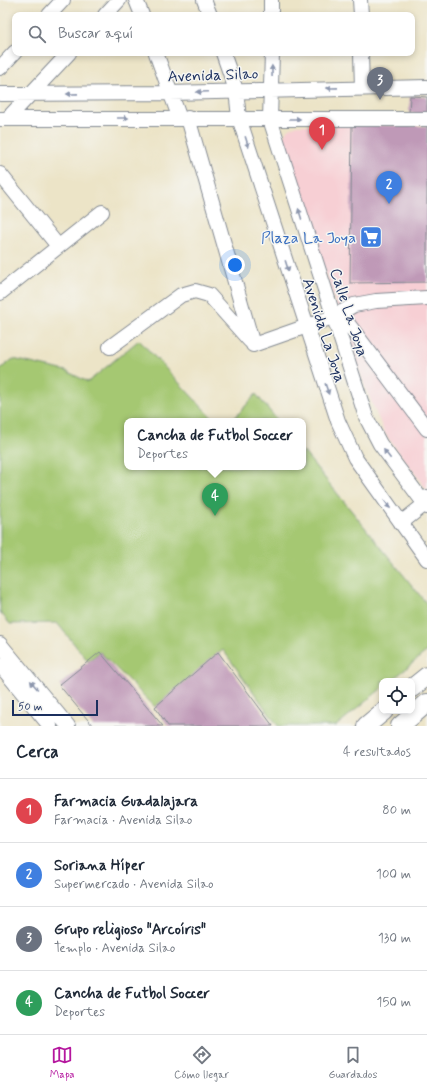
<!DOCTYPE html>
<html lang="es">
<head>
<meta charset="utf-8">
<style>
	body { margin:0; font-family:Mynerve,sans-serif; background:#f6f6f7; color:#1f2937 }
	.controls { position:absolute; right:12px; bottom:12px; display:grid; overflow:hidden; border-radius:8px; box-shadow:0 2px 6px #0003 }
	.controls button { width:36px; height:36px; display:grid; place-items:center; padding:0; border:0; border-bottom:1px solid #e0e1e3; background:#fff; color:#1f2937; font:20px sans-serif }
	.scale { position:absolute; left:12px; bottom:10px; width:86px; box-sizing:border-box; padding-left:4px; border:2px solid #1b2f5e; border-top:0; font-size:11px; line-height:14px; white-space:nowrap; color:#1b2f5e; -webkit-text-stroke:3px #f6f6f2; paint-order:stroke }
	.you { position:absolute; left:235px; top:265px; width:14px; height:14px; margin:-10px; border:3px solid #fff; border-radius:50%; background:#1a73e8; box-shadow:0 0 0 6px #1a73e833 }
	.badge { display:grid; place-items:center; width:26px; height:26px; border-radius:50%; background:#b5179e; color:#fff; font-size:13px; font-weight:700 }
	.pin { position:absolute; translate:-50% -33px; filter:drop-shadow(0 1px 2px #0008) }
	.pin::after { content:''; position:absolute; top:21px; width:14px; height:12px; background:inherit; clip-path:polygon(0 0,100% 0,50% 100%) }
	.popup { position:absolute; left:124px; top:418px; width:182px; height:52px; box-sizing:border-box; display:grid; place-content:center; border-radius:8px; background:#fff; filter:drop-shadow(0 1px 3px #0005); font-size:13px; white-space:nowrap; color:#747a83 }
	.popup b { font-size:15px; color:#1f2937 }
	.popup::after { content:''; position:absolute; left:50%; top:100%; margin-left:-8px; border:8px solid transparent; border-top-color:#fff }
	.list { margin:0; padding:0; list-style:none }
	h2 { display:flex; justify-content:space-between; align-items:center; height:52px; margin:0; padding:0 16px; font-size:17px }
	h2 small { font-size:13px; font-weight:400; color:#747a83 }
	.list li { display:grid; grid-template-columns:26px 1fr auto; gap:12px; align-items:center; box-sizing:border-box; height:64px; padding:0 16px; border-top:1px solid #e0e1e3 }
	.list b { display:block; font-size:15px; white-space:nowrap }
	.list p { margin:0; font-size:13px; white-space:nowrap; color:#747a83 }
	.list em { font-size:13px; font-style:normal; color:#747a83 }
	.icon { flex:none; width:22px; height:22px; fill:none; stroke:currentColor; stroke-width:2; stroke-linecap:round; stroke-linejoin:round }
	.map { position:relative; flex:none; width:427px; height:726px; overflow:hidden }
	.search { position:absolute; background:#fff; box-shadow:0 2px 6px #0003; left:12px; right:12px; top:12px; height:44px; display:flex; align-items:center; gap:10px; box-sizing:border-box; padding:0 14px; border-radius:8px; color:#747a83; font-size:15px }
	.sheet { height:308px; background:#fff }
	nav { display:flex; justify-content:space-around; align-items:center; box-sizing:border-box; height:56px; border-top:1px solid #e0e1e3; background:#fff; font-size:11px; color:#747a83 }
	nav a { display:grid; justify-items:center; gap:2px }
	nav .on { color:#b5179e }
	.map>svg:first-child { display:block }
</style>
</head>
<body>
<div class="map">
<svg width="427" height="726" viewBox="0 0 427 726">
	<rect width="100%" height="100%" fill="#f6f6f2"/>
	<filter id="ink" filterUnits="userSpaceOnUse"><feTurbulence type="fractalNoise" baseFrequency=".025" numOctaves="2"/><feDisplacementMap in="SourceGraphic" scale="8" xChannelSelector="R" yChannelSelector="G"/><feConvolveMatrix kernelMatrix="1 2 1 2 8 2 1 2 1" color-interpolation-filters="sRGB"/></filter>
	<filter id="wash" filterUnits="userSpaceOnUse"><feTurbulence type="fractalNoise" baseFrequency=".012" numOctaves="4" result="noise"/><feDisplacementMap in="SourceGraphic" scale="16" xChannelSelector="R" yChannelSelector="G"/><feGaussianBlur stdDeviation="0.9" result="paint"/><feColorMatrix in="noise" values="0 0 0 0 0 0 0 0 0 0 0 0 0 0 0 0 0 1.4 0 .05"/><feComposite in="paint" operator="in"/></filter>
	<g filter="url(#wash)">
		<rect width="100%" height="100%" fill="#ece4c7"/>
		<path fill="#f7cfd4" d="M297 125 427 126V490L385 434 366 389 337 309 282 139 287 130Z"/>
		<path fill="#a5c872" stroke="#607c68" d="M139 340 215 421H127V467H303V451L427 604V651L391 681H382V688L336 726H278L223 650 155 707 100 652 88 661 57 623 10 624 0 612V369L13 359 66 371 88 382Z
			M256 394 278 421H232Z"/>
		<g id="blocks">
			<path fill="#bf99b7" d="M410 96 427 97V114L409 113Z
				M352 125 427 126V282L350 283Z
				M100 652 163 726H93L59 685Z
				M218 652 273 726H168L155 707Z"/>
		</g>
	</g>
	<g filter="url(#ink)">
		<use href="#blocks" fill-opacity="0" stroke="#848a92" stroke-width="1"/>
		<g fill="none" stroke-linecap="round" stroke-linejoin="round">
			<g stroke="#848a92" stroke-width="16">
				<path id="minor" d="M136 0 142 15
					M204 0 210 15
					M271 0V15
					M360 0 361 15
					M49 15 63 0
					M105 15 119 0
					M156 53 180 119
					M223 53 236 90 239 118 338 421 355 458 427 559
					M272 53 270 119 366 417 380 444 427 507
					M361 53 362 88
					M0 68 15 52
					M0 94 170 93 427 87
					M8 118 69 53
					M188 118 253 345
					M0 119H427
					M0 174 58 246
					M0 293 102 212
					M340 313 427 429
					M253 345 333 317 354 305 376 301 427 298
					M110 347 181 295 195 291 209 295 250 341
					M401 523 425 504 427 497
					M0 644 68 726
					M0 665 50 726"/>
			</g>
			<g stroke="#848a92" stroke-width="20">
				<path id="major" d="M412 688 427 676
					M366 726 384 711
					M400 726 427 703"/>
			</g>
			<use href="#minor" stroke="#fff" stroke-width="14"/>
			<use href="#major" stroke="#fff" stroke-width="18"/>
		</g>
		<defs><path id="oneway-solid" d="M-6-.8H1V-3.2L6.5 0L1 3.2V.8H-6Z"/></defs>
		<g fill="#8d97ae">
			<use href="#oneway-solid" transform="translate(272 71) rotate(-91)"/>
			<use href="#oneway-solid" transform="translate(332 88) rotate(179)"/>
			<use href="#oneway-solid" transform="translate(202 92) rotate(178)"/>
			<use href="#oneway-solid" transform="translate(72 94) rotate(179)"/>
			<use href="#oneway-solid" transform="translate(123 118)"/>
			<use href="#oneway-solid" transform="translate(295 119)"/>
			<use href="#oneway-solid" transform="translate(247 142) rotate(72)"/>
			<use href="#oneway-solid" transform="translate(300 214) rotate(-107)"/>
			<use href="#oneway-solid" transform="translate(287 266) rotate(72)"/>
			<use href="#oneway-solid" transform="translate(327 389) rotate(71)"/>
			<use href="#oneway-solid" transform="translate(387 454) rotate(-127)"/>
			<use href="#oneway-solid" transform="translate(387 504) rotate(54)"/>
			<use href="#oneway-solid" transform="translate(34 685) rotate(-130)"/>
		</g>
	</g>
	<defs>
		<g id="supermarket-square" transform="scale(1.15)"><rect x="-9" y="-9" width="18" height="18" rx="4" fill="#3f7fe0" stroke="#f6f6f2"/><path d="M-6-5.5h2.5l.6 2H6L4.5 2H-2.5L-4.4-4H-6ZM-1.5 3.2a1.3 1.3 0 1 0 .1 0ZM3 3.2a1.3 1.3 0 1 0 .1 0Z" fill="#fff"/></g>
	</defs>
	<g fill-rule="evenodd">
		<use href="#supermarket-square" x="371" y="237"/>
	</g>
	<g text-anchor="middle" stroke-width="3" stroke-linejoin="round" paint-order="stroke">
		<g font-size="16" fill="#1b2f5e" stroke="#f6f6f2">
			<text transform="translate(213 74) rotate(-2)" y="6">Avenida Silao</text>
			<text transform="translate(350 312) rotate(72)" y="6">Calle La Joya</text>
			<text transform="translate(325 330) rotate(72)" y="6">Avenida La Joya</text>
		</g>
		<g font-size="16" fill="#366cbe" stroke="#f6f6f2" text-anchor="end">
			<text x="356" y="243">Plaza La Joya</text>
		</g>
	</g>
</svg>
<div class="controls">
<button><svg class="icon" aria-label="locate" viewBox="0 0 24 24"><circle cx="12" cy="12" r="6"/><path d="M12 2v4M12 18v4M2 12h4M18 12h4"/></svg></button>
</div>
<div class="scale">50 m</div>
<div class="you"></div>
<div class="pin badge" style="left:322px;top:150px;background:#e0444e">1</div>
<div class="pin badge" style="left:389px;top:204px;background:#3f7fe0">2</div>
<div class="pin badge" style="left:380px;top:100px;background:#6b7280">3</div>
<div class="pin badge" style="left:215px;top:516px;background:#2e9e5b">4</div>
<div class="popup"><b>Cancha de Futbol Soccer</b>Deportes</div>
<div class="search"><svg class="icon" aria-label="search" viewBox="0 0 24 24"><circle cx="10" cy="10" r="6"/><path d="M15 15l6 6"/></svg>Buscar aquí</div>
</div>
<section class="sheet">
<h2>Cerca<small>4 resultados</small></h2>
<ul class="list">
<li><span class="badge" style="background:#e0444e">1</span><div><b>Farmacia Guadalajara</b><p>Farmacia · Avenida Silao</p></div><em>80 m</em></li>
<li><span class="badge" style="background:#3f7fe0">2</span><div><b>Soriana Híper</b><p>Supermercado · Avenida Silao</p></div><em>100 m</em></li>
<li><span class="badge" style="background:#6b7280">3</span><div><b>Grupo religioso &quot;Arcoíris&quot;</b><p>Templo · Avenida Silao</p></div><em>130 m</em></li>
<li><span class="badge" style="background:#2e9e5b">4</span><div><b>Cancha de Futbol Soccer</b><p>Deportes</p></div><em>150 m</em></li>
</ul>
</section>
<nav>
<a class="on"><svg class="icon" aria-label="map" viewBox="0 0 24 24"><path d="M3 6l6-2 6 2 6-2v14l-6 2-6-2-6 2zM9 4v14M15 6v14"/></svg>Mapa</a>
<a><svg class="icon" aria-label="directions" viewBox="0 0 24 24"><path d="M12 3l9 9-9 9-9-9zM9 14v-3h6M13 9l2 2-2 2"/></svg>Cómo llegar</a>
<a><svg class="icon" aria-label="saved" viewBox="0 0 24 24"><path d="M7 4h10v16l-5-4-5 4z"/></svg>Guardados</a>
</nav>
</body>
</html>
